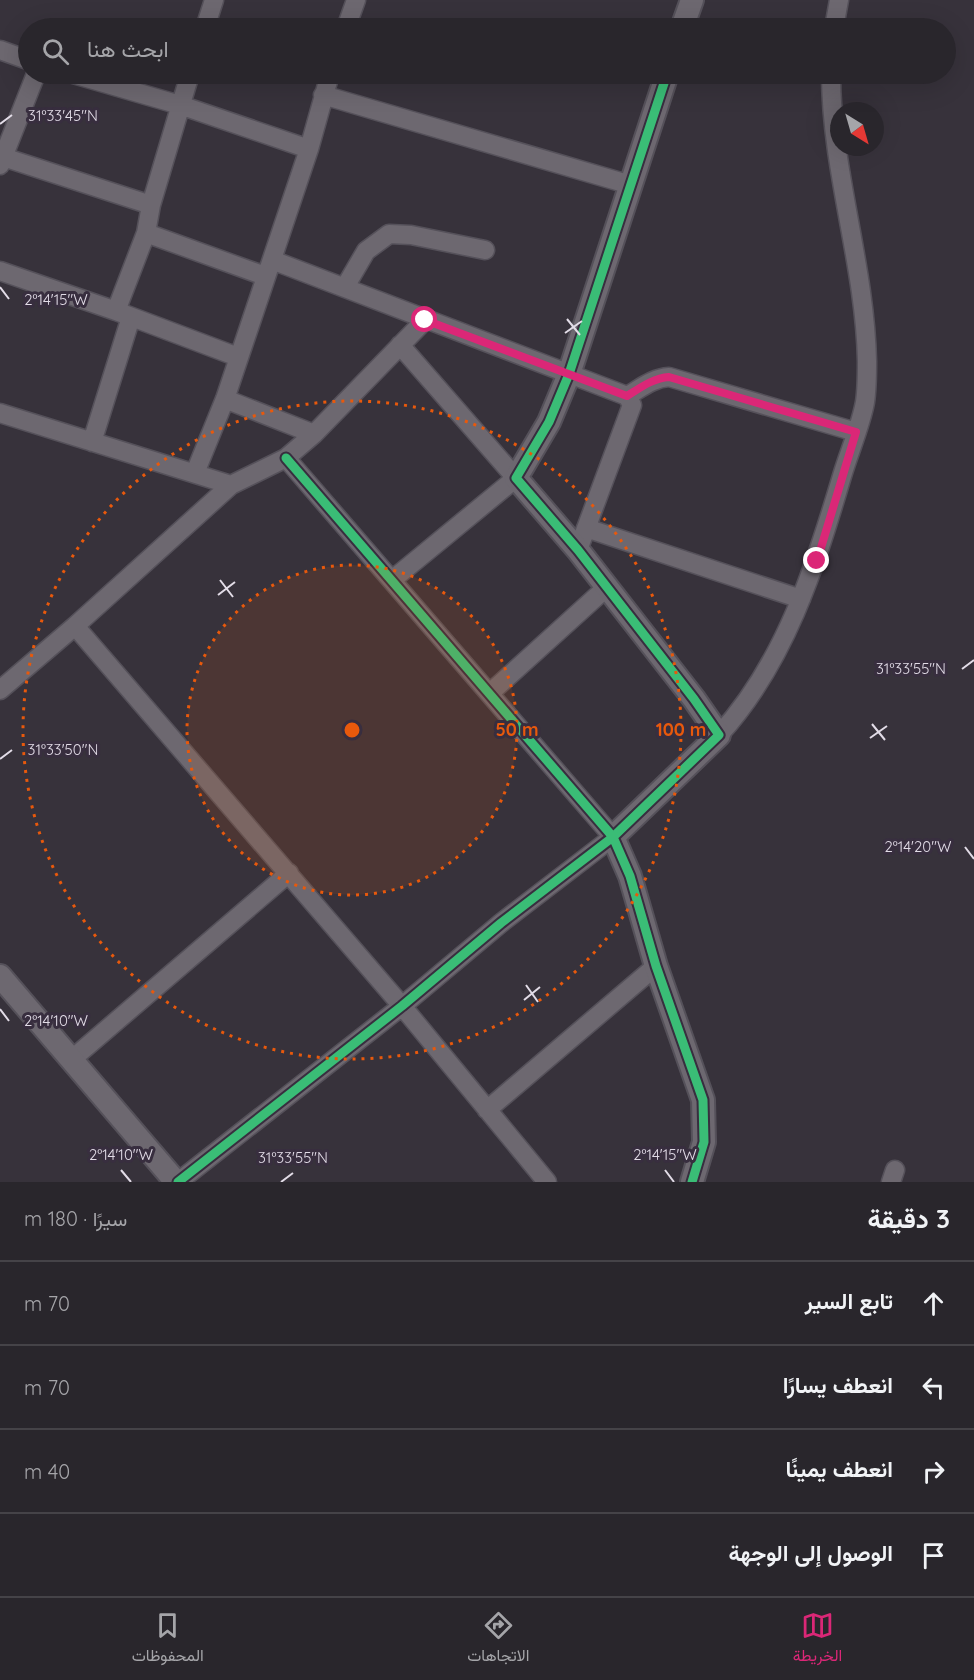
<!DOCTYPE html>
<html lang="ar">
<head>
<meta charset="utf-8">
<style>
	body { margin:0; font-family:Quicksand,Vazirmatn,sans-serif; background:#353238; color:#f1f3f6; direction:rtl }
	.compass { position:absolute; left:830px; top:102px; width:54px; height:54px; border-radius:50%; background:#29262c; box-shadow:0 6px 24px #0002; rotate:143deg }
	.stop { position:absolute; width:18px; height:18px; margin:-14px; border:4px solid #db2777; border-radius:50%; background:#fff }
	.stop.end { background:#db2777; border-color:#fff; box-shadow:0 2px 6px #0008 }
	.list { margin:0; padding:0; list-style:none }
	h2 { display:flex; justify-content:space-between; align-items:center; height:78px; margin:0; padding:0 24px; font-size:26px }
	h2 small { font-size:20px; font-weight:400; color:#a5a5a9 }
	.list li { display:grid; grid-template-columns:39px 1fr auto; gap:18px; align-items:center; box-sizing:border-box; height:84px; padding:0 24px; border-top:2px solid #454348 }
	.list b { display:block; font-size:22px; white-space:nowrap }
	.list em { font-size:20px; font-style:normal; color:#a5a5a9 }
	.icon { flex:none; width:33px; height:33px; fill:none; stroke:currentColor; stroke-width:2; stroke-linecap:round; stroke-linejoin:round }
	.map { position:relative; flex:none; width:974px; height:1182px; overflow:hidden; direction:ltr }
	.search { position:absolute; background:#29262c; box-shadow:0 6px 24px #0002; left:18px; right:18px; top:18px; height:66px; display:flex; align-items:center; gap:15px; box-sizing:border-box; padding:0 21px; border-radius:33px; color:#a5a5a9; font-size:22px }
	.sheet { height:414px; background:#29262c }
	nav { display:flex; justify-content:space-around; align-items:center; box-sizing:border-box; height:84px; border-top:2px solid #454348; background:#29262c; font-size:16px; color:#a5a5a9 }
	nav a { display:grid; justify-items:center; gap:3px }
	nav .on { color:#db2777 }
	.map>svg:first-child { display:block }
</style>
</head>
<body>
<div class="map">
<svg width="974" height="1182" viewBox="0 0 974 1182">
	<rect width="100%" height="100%" fill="#37323b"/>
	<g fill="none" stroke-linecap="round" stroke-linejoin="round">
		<g stroke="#55515a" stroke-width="21">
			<path id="minor" d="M205 28 214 0
				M346 28 356 0
				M834 28 839 0
				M0 50 28 60
				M73 74 180 105 309 149
				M323 95 631 185
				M3 157 151 205
				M0 165 36 74
				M146 233 265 276
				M272 260 627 396 632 405 578 550
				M0 271 116 311 238 357
				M345 287 366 251 389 234 411 235 485 250
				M116 311 146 233 151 205 190 74
				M627 396C641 388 653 378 669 377L856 432
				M225 399 314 434
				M0 413 231 485
				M92 442 131 317
				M195 473 225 399 309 149 330 74
				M586 528 801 599
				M392 580 516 478 400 345
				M75 626 402 1006 547 1182
				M0 690 75 626 231 485 286 458 314 434 425 320
				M490 693 607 587
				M719 735C785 663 815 567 842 476 849 452 861 425 865 402 867 389 867 374 867 361 865 264 831 170 831 74
				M71 1060 289 873
				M487 1110 656 966
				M178 1182 402 1006 501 923 613 837 286 458
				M891 1182 895 1170"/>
		</g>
		<g stroke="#55515a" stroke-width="26">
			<path id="tertiary" d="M682 28 692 0
				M667 74 569 374 549 422 516 478 578 550 694 699 719 735 613 837 630 876 656 966 703 1100 704 1142 692 1182
				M0 976 176 1182"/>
		</g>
		<use href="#minor" stroke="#6d6870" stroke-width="18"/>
		<use href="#tertiary" stroke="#6d6870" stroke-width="22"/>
		<g stroke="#382e3f" stroke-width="13">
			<path id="cycleway" d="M667 74 569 374 549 422 516 478 578 550 694 699 719 735 613 837 630 876 656 966 703 1100 704 1142 692 1182
				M178 1182 402 1006 501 923 613 837 286 458"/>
		</g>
		<use href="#cycleway" stroke="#3abd76" stroke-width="9"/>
	</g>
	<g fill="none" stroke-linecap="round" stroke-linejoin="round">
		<path stroke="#db2777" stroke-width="8" d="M425 320 627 396C640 388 653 378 669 377L856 432 817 561"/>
	</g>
	<path fill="none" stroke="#e2dce7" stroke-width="2" d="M0 124 12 115M0 287 9 299M567 319 580 335M565 333 582 321M220 580 233 597M218 595 235 582M962 669 974 660M872 724 885 740M870 738 887 726M0 759 12 750M965 847 974 859M526 985 538 1002M524 1000 540 987M0 1009 9 1021M121 1170 131 1182M665 1170 674 1182M281 1182 293 1173"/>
	<circle cx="352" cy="730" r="165" fill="#e8590c" fill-opacity=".12"/>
	<g fill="none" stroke="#e8590c" stroke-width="3" stroke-dasharray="3 6">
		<circle cx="352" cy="730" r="165"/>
		<circle cx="352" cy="730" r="329"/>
	</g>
	<g font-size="15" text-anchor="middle" fill="#e2dce7" stroke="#382e3f" stroke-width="6" stroke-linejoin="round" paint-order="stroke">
		<text x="63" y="121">31°33'45"N</text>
		<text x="56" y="305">2°14'15"W</text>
		<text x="911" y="674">31°33'55"N</text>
		<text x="63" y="755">31°33'50"N</text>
		<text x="918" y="852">2°14'20"W</text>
		<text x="56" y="1026">2°14'10"W</text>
		<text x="121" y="1160">2°14'10"W</text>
		<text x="665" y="1160">2°14'15"W</text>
		<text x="293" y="1163">31°33'55"N</text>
	</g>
	<circle cx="352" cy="730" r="9" fill="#e8590c" stroke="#382e3f" stroke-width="3"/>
	<g font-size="18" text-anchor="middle" font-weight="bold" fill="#e8590c" stroke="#382e3f" stroke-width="6" stroke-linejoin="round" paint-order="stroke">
		<text x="517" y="736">50 m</text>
		<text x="681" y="736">100 m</text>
	</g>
</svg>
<svg class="compass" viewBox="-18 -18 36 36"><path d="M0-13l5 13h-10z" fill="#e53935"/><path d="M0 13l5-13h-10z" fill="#a5a5a9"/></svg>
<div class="stop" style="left:425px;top:320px"></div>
<div class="stop end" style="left:817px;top:561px"></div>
<div class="search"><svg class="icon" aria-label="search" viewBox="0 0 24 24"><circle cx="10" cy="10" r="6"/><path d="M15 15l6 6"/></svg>ابحث هنا</div>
</div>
<section class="sheet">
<h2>3 دقيقة<small>سيرًا · 180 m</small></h2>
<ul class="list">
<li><svg class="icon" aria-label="ahead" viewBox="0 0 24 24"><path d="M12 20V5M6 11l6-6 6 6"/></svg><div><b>تابع السير</b></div><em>70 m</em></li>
<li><svg class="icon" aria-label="left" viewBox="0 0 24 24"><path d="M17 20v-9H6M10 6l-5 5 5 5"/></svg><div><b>انعطف يسارًا</b></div><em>70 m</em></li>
<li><svg class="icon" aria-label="right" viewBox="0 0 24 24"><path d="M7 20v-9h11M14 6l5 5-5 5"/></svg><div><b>انعطف يمينًا</b></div><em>40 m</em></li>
<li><svg class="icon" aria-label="arrive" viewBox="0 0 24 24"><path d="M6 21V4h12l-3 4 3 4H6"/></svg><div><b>الوصول إلى الوجهة</b></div></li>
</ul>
</section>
<nav>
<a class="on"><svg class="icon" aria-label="map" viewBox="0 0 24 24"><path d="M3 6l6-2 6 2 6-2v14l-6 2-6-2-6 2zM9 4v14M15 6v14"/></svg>الخريطة</a>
<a><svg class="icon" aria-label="directions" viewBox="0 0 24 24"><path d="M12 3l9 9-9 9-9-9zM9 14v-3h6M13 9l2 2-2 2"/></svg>الاتجاهات</a>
<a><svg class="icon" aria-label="saved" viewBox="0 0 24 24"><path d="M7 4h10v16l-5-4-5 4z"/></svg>المحفوظات</a>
</nav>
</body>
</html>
